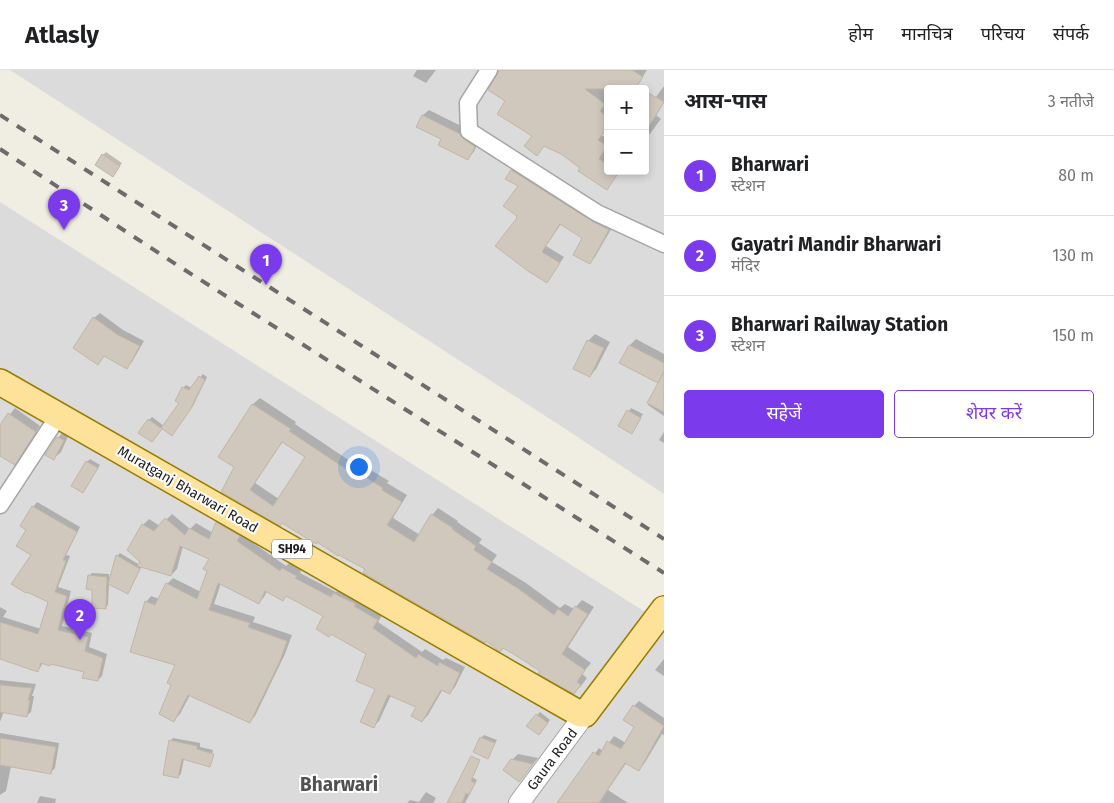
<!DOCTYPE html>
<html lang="hi">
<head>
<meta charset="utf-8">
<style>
	body { margin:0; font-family:"Fira Sans","Noto Sans Devanagari",sans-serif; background:#f2f2f2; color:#202124 }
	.controls { position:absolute; right:15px; top:15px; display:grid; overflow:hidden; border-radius:5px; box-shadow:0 2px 8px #0003 }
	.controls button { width:45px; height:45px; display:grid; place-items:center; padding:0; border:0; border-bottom:1px solid #e0e0e0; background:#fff; color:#202124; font:25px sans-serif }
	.you { position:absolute; left:358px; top:396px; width:18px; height:18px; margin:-12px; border:4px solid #fff; border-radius:50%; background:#1a73e8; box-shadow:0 0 0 8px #1a73e833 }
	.badge { display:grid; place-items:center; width:32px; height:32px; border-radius:50%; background:#7c3aed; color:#fff; font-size:16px; font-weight:700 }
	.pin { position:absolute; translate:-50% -41px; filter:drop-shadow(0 1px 2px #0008) }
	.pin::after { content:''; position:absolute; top:26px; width:18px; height:15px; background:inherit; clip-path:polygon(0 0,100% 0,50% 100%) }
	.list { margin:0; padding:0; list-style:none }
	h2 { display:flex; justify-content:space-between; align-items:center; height:65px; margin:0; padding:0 20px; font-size:21px }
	h2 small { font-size:16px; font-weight:400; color:#757577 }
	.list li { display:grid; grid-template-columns:32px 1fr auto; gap:15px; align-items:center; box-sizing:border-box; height:80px; padding:0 20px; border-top:1px solid #e0e0e0 }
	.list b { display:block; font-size:19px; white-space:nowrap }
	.list p { margin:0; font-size:16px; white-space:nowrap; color:#757577 }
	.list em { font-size:16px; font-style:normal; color:#757577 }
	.actions { display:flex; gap:10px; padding:15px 20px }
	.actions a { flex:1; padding:11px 0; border:1px solid #7c3aed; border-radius:5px; text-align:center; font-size:18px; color:#7c3aed }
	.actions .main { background:#7c3aed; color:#fff }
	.map { position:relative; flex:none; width:664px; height:733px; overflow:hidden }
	header { display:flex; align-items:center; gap:30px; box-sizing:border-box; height:70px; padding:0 25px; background:#fff; border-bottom:1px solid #e0e0e0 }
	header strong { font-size:24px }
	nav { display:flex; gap:28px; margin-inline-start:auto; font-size:18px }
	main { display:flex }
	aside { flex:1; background:#fff }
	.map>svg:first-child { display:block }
</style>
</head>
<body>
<header>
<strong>Atlasly</strong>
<nav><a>होम</a><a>मानचित्र</a><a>परिचय</a><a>संपर्क</a></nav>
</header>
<main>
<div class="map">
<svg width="664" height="733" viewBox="0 0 664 733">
	<rect width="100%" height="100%" fill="#f0ede3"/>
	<path fill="#dcdbdb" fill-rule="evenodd" d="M10 0H664V424L567 360ZM608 19H645V101H608Z
		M0 132 664 554V733H0Z"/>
	<path fill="#0003" fill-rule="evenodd" d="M417 0H436L426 13 413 6Z
		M500 0H647L635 19H608V30L603 37 608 40V57L601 65 608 69V75L605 80 608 82V101H620L607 118 582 97 534 66 507 31Z
		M664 16V33L656 45 661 49 649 65 645 62V42Z
		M429 40 465 58 480 70 473 83 467 89 443 69 418 56 423 45Z
		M106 82 122 93 113 105 103 85Z
		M518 95 614 154 595 187 589 193 584 168 561 154 546 176 564 187 547 212 519 148 520 116 512 101Z
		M100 243 123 260 144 271 132 292 126 297 105 285 98 294 94 248Z
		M595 264 610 272 596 299 590 306 588 271Z
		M636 269 664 284V346L648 335 663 307 657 311 621 292 630 275Z
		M203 304 207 307 193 336 175 361 163 357 155 368 149 350 152 347 164 356 181 333 183 318 186 315 192 318Z
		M260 328 296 352 295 354 332 379 367 402 369 399 389 411 387 413 407 425 393 448 420 465 432 445 438 438 458 451 457 452 482 469 479 473 497 485 492 492 526 513 560 538 565 534 574 539 582 530 594 537 568 577 591 593 582 604 587 608 581 616 574 623 513 582 486 570 318 471 222 421 236 396 219 386 253 334ZM283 371 307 387 279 429 255 413Z
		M15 338 40 356 20 388 14 393 0 381V357Z
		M631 338 643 344 632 362 620 356Z
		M64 361 69 364 61 382 54 388 58 368Z
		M664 362V373L659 370Z
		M90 389 100 395 83 422 87 392Z
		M37 432 80 457 66 485 70 486 58 517 71 521 62 556 92 563 89 577 107 584 102 606 98 610 85 601 52 593H43L38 601 0 588V537L7 541 3 547 41 559 50 531 33 485 27 459 33 437Z
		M172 444 190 459 196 453 213 463 218 453 223 448 245 460 242 465 286 496 289 493 301 500 300 503 336 522 340 518 383 544 378 552 422 582 425 579 443 590 446 588 465 597 455 617 450 622 443 619 428 645 422 651 418 637 391 625 379 651 373 657 377 618 368 583 325 545 287 525 267 521 264 527 259 533 221 513 214 534 255 547 253 552 292 565 285 584 255 646 250 651 190 625 180 644 174 650 173 615 176 595 146 532 151 526 160 529 167 514 173 508 201 522 210 488 183 476 177 499 171 505 142 496 128 522 109 513 108 535 105 538 94 519 89 506 92 503 109 504V511L117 486 120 483 140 495 142 492 143 455 149 449 160 456Z
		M664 589V606L655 600Z
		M0 610 36 614 32 626H34L31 642 26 646 4 641 0 652Z
		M639 631 664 648V665L662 664 644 694 639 699 627 692 608 720 628 733H559L599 678 603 681 614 666 626 673 635 657 634 636Z
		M540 642 550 650 541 661 528 655Z
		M0 663 59 673 55 698 51 702 11 696 6 721 0 725Z
		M484 665 497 670 487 687 481 668Z
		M173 668 200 673V677L213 680 209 694H211L209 695 184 688 181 704 178 707 170 671Z
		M518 684 538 688 519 711 512 690Z
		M465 703 477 710 465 733H448Z
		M426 722 436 728 433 733H407L410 730 419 732Z
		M40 726 56 729 55 733H37Z"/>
	<path fill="#d0c8bc" stroke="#c2b6a5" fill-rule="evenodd" d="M499 0H632L643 7 635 19H585L605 34 600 41 608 48V57L598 70 607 76 599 89 608 95V101L619 102 607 120 578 101 580 98 561 84 544 76 537 86 524 76 532 66 497 44 505 31 488 20Z
		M645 21 664 32 645 63Z
		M422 45 460 64 464 69 475 77 468 90 438 75 441 69 416 57Z
		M102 84 120 96 113 107 95 95Z
		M511 100 592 151 609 160 590 194 573 185 582 168 560 154 542 182 560 193 547 213 528 201 495 176 517 148 516 147 517 146 503 136 518 116 505 109Z
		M93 247 118 265 140 276 127 299 104 286 98 295 73 278Z
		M587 270 604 278 590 307 573 299Z
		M629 275 664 293V301L658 313 619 293Z
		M664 302V342L647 333Z
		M199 306 205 310 190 340 172 366 161 358 179 333 175 331 182 317 189 320Z
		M252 334 291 359 289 361 325 385 360 408 362 405 383 418 382 420 402 432 387 455 414 472 431 444 453 458 452 459 476 476 474 480 492 492 487 499 519 519 554 545 558 539 568 546 575 536 588 544 562 584 585 600 577 612 581 615 574 624 538 604 540 601 512 583 503 578 500 582 486 571 485 573 363 503 365 499 339 485 338 486 317 472 316 474 282 453 280 456 221 422 234 397 218 387ZM282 372 305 387 273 436 250 420Z
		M627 340 641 348 632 364 618 356Z
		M8 343 36 362 15 395 0 386V355Z
		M148 349 162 359 152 372 138 363Z
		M57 367 64 370 54 390 45 385Z
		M86 391 98 398 83 423 71 416Z
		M32 436 77 462 63 490 66 491 55 522 67 526 58 560 88 567 85 581 103 588 98 611 82 608 84 602 51 594 50 596 41 593 38 602 0 589V552L38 564 48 532 27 522 26 523 11 514 31 485 16 476 26 460 20 456Z
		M165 448 185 465 189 458 209 469 216 452 240 466 237 471 280 501 282 498 297 506 295 508 331 527 333 523 356 534 354 536 378 550 373 558 416 588 418 584 438 596 439 592 460 603 450 624 441 620 422 652 411 646 416 637 388 625 374 658 360 652 375 619 356 611 366 584 331 564 329 567 316 559 323 546 286 526 283 531 265 521 259 534 218 513 209 540 250 553 248 557 287 571 280 591 250 653 188 625 174 652 159 644 171 615 167 613 175 595 130 582 145 531 155 535 166 513 197 529 207 501 203 499 209 489 180 476 171 506 137 496 140 492 127 480 142 454 154 461Z
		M116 485 140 499 128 524 108 514Z
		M88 505 107 507 106 539 92 538V520L86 519Z
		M0 615 32 618 28 630H30L27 647 0 642Z
		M633 635 664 656 639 701 625 693 599 733H557L593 682 599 686 607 671 621 679 634 657 623 650Z
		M536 644 548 653 539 665 526 656Z
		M480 667 495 673 488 689 473 682Z
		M0 668 56 677 51 704 0 695Z
		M169 670 197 676V679L214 684 210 697 182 689 178 708 163 705Z
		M471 686 480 690 471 711 475 713 469 725 466 723 462 733H447Z
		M511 689 533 694 519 712 503 700Z"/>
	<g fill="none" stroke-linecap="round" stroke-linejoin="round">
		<g stroke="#a5a5a5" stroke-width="19">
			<path id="minor" d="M489 0 468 33 469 61 597 143 664 174
				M0 435 59 345"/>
		</g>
		<g stroke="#a5a5a5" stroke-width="22">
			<path id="tertiary" d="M519 733 585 644"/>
		</g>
		<g stroke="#987c00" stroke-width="28">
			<path id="primary" d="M0 312 580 644H585L664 539"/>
		</g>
		<use href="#minor" stroke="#fff" stroke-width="16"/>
		<use href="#tertiary" stroke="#fff" stroke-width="20"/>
		<use href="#primary" stroke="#ffe299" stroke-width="25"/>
		<path stroke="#6c6c6c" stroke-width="4" stroke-dasharray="10 10" stroke-linecap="butt" d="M0 45 664 469
			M0 79 177 195 664 503"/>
	</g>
	<g text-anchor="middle" stroke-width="4" stroke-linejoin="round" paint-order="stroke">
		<rect fill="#fff" stroke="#626262" stroke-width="1" x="272" y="469.5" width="40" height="19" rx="4"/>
		<g font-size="12" font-weight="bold" fill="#1e1e1e">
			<text x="292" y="483">SH94</text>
		</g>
		<g font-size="14" fill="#1e1e1e" stroke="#fff">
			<text transform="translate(188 419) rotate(30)" y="5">Muratganj Bharwari Road</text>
			<text transform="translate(552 689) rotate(-53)" y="5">Gaura Road</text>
		</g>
		<g font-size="19" font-weight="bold" fill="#515151" stroke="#fff">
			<text x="339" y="721">Bharwari</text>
		</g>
	</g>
</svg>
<div class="controls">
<button>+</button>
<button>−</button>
</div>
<div class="you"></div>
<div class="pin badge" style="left:266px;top:215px">1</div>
<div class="pin badge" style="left:80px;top:570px">2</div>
<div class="pin badge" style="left:64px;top:160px">3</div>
</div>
<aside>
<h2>आस-पास<small>3 नतीजे</small></h2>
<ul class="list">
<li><span class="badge">1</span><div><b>Bharwari</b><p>स्टेशन</p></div><em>80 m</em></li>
<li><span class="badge">2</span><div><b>Gayatri Mandir Bharwari</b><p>मंदिर</p></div><em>130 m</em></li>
<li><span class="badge">3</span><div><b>Bharwari Railway Station</b><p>स्टेशन</p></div><em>150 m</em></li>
</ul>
<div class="actions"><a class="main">सहेजें</a><a>शेयर करें</a></div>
</aside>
</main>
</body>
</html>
